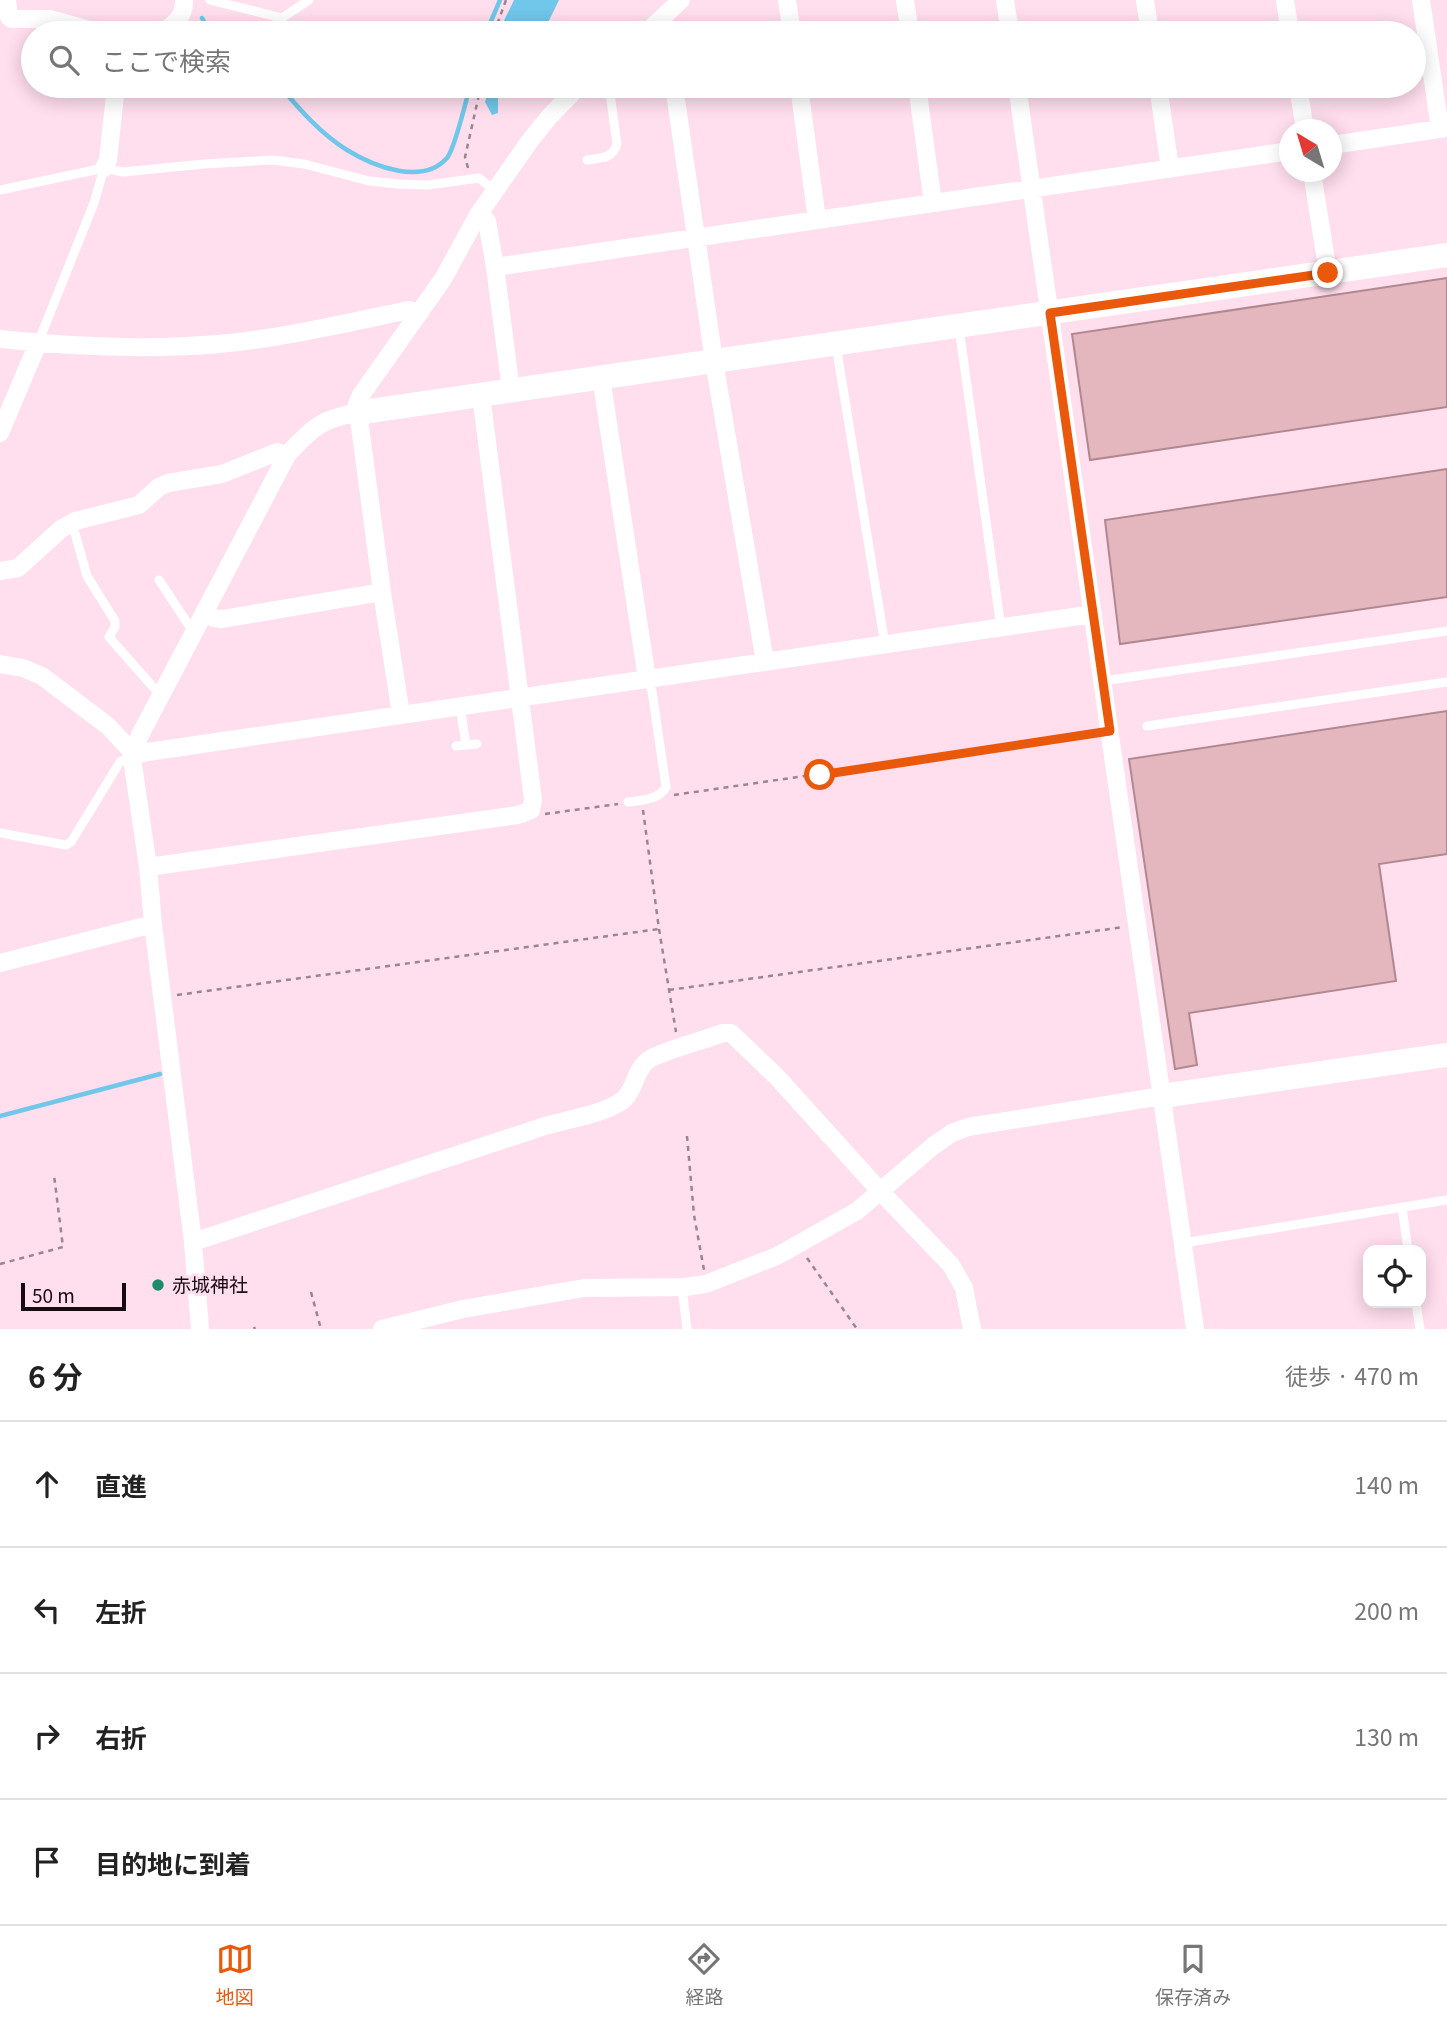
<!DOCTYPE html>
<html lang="ja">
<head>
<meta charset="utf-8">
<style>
	body { margin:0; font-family:Georgia,"Noto Sans JP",serif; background:#f2f2f2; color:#222 }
	.controls { position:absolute; right:21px; bottom:21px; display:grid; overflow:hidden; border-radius:14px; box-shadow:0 4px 18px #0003 }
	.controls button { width:63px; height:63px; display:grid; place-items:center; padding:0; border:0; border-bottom:2px solid #e0e0e0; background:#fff; color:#222; font:35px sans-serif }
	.compass { position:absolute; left:1279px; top:119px; width:63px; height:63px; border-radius:50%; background:#fff; box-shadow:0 4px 18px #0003; rotate:322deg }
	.scale { position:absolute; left:21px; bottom:18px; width:105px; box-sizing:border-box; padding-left:7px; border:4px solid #170a11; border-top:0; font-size:19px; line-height:24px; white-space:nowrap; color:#170a11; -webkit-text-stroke:5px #ffdeee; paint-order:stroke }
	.stop { position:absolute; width:21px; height:21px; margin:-16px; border:5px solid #ea580c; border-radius:50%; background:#fff }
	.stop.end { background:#ea580c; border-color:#fff; box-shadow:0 2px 7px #0008 }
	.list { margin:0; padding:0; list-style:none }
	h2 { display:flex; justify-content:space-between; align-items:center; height:91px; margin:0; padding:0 28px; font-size:30px }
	h2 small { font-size:23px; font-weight:400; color:#767676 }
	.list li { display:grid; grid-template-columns:46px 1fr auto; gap:21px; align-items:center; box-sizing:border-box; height:126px; padding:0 28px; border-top:2px solid #e0e0e0 }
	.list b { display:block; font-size:26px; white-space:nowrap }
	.list em { font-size:23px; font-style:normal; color:#767676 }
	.icon { flex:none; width:38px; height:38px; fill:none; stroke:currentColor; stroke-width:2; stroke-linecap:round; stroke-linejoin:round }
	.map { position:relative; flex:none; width:1447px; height:1329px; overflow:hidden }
	.search { position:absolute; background:#fff; box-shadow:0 4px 18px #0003; left:21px; right:21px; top:21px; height:77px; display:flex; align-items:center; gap:18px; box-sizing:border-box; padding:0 24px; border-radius:38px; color:#767676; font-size:26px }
	.sheet { height:595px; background:#fff }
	nav { display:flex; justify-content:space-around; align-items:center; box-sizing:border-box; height:98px; border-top:2px solid #e0e0e0; background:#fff; font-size:19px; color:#767676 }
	nav a { display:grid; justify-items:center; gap:4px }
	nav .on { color:#ea580c }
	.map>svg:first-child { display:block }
</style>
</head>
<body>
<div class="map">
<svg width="1447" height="1329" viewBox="0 0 1447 1329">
	<rect width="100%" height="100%" fill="#ffdeee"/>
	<path fill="#70c7ea" d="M514 0H559L543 33H498Z
		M490 86H509L498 96V113L492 115 485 102Z"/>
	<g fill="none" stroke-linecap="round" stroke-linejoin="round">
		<path stroke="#70c7ea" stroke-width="4.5" d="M202 18 210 33
			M486 33 500 0
			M280 86C299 109 321 134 347 150 373 166 422 186 447 158 455 148 466 101 470 86
			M0 1116 160 1074"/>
	</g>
	<path fill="#e4b7bf" stroke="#b28890" stroke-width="2" d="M1447 278V407L1090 460 1072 334Z
		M1447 469V597L1120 644 1105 520Z
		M1447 711V854L1379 864 1396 981 1189 1013 1197 1065 1175 1069 1129 759Z"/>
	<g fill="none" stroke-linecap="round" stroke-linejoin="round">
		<path stroke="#9c8490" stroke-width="2.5" stroke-dasharray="5 5" stroke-linecap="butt" d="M494 33 506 0
			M468 168 465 157 481 86
			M674 795 1093 734
			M643 810 659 929 676 1032
			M545 814 618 804
			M669 990 1124 927
			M177 995 659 929
			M687 1136 694 1215 704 1270
			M807 1258 857 1329
			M0 1264 63 1247 54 1175
			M311 1292 321 1329
			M254 1327 255 1329"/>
		<path stroke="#fff" stroke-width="9" d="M210 0 282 18 309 0
			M587 160C600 158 613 159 617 144L609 86
			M0 190 104 168 123 172 204 164 273 160 304 164 369 181 398 184 428 185 479 178 495 191
			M959 328 1001 628
			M38 343 94 203 104 168
			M836 345 885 645
			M70 524 74 530 87 576 115 621V627L109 637 153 687 162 694
			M159 580 190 627 195 630
			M1103 681 1447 631
			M460 706 466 745
			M1147 726 1447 682
			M456 746 477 744
			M628 802C641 800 659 800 666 787L652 691 647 679
			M0 833 66 845 71 842 120 762 134 754
			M1402 1207 1408 1250
			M1183 1243 1447 1200
			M685 1287 683 1296 687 1329
			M1416 1303 1420 1329"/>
		<path stroke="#fff" stroke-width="18" d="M7 0 9 17 12 19H50L100 33
			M787 0 792 33
			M905 0 910 33
			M1005 0 1010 33
			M1145 0 1150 33
			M1285 0 1290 33
			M1421 0 1440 129
			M162 33C174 24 185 17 184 0
			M646 33 681 0
			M674 86 714 361 765 662
			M799 86 817 220
			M917 86 933 203
			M1017 86 1195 1329
			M1158 86 1170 168
			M1298 86 1305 130
			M1332 145 1447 128
			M104 168 108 160 116 86
			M1312 172 1328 273
			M478 215 487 221 495 267 511 390
			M495 267 1290 151
			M0 339C73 347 147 350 219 344 283 338 347 323 409 310L420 313
			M601 377 647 679
			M0 433 38 343
			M0 571 18 568 61 529 75 521 139 505 159 487 168 483 222 474 277 452 287 455
			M382 592 357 404 361 395 443 279 478 215 529 142 549 117 579 86
			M205 612 214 618 222 619 382 592 401 715
			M0 664 23 668 42 676 108 726 134 754
			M134 754 1093 614
			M148 867 518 815 531 810 533 800 481 395
			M0 963 153 924
			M193 1242 545 1126C565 1120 615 1112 627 1096 636 1084 636 1068 650 1059 668 1049 702 1041 723 1033H731L777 1077 881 1192 951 1265 964 1288 972 1329
			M200 1329 193 1242 153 924 148 867 133 765 134 754 139 737 287 455C310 430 322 418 356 413
			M382 1329 463 1309 584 1288 685 1287 706 1284 777 1256 857 1211 933 1146 952 1133 968 1127 1162 1096"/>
		<path stroke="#fff" stroke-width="24" d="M356 413 1447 255
			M1162 1096 1447 1055"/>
	</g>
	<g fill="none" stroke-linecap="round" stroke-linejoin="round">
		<path stroke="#ea580c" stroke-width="9" d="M820 775 1110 731 1050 313 1328 273"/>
	</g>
	<circle fill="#1f8b68" stroke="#ffdeee" stroke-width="2.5" cx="158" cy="1285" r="7"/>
	<g text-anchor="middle" stroke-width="6" stroke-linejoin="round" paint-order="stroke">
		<g font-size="19" fill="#170a11" stroke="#ffdeee" text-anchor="start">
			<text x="172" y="1292">赤城神社</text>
		</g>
	</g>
</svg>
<div class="controls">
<button><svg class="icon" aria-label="locate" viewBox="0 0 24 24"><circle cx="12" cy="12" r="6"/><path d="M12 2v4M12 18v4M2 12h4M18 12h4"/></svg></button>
</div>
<svg class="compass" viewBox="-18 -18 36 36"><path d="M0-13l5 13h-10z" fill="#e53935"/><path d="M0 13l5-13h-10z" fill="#767676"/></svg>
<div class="scale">50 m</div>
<div class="stop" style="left:820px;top:775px"></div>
<div class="stop end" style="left:1328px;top:273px"></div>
<div class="search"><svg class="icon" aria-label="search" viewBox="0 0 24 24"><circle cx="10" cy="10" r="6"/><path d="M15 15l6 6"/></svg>ここで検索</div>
</div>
<section class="sheet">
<h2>6 分<small>徒歩 · 470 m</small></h2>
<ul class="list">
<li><svg class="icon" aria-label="ahead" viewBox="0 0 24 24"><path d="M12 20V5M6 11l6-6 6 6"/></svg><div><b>直進</b></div><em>140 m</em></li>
<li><svg class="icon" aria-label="left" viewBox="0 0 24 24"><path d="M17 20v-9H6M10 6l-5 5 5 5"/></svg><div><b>左折</b></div><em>200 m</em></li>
<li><svg class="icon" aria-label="right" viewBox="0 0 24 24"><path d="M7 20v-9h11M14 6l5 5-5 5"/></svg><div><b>右折</b></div><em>130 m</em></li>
<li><svg class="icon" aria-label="arrive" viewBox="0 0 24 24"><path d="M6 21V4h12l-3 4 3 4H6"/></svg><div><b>目的地に到着</b></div></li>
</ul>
</section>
<nav>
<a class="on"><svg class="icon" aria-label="map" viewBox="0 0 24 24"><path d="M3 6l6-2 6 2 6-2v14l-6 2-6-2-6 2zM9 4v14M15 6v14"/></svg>地図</a>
<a><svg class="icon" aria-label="directions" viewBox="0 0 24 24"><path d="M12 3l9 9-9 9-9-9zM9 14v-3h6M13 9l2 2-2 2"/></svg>経路</a>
<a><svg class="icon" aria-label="saved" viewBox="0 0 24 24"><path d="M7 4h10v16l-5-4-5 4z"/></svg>保存済み</a>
</nav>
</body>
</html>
